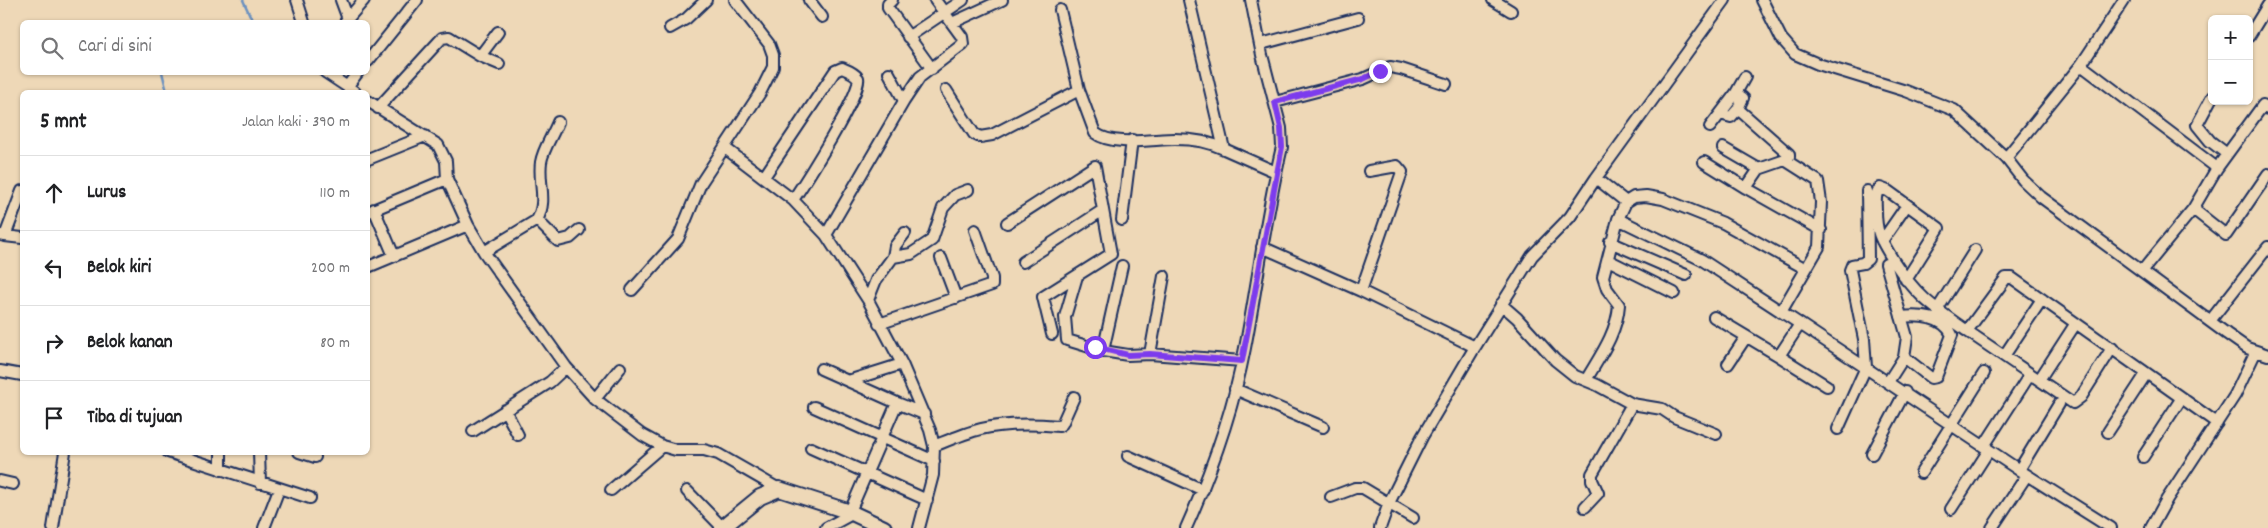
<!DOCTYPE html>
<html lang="id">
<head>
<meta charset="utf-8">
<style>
	body { margin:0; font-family:Dekko,sans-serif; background:#f2f2f2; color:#202124 }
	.controls { position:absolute; right:15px; top:15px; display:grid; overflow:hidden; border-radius:8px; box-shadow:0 1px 4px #0004 }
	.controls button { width:45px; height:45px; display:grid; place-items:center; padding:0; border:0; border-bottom:1px solid #e0e0e0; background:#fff; color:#202124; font:25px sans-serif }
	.stop { position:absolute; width:15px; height:15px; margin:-11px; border:4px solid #7c3aed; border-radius:50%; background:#fff }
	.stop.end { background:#7c3aed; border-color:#fff; box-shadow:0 1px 5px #0008 }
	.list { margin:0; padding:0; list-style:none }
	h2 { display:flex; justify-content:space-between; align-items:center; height:65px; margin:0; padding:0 20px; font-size:21px }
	h2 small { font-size:16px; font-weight:400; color:#757577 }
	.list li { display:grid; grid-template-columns:32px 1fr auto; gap:15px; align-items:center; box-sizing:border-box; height:75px; padding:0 20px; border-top:1px solid #e0e0e0 }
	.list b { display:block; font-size:19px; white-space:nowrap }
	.list em { font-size:16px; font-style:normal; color:#757577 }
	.icon { flex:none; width:28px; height:28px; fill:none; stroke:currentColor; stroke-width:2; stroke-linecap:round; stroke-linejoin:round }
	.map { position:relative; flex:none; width:2268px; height:528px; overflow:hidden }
	.search { position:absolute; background:#fff; box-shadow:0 1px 4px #0004; left:20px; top:20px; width:350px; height:55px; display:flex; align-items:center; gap:12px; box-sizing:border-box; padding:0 18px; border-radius:8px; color:#757577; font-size:19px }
	.panel { position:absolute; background:#fff; box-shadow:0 1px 4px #0004; left:20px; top:90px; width:350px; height:365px; border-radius:8px }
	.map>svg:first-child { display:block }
</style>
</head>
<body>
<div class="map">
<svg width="2268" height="528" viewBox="0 0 2268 528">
	<rect width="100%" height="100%" fill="#eed8b7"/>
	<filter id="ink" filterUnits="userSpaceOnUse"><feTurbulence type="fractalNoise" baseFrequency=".02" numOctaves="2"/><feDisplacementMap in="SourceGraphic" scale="10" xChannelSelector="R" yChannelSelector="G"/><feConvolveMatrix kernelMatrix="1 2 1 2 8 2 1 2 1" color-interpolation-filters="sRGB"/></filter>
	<g filter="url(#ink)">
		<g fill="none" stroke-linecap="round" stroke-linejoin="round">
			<path stroke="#6c91bf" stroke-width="2.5" d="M243 0 253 22
				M162 72 167 92"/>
			<g stroke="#1b2f5e" stroke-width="14">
				<path id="street" d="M297 0 304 22
					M341 0 348 19
					M809 0 822 17
					M892 0 888 4V8L932 69
					M1189 0 1224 149 1276 172
					M1493 0 1511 11
					M1762 0 1781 38 1795 54 1818 64 1906 91 1954 110 2006 158 2023 180 2041 197 2227 334 2247 348 2268 355
					M1060 10 1079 90 1095 133C1113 147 1153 139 1175 139 1191 139 1210 142 1224 149
					M345 22 364 0
					M952 23 1002 0
					M670 28 686 19 706 0
					M2249 36 2268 5
					M908 37 963 0
					M1261 44 1358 18
					M480 56 499 64
					M368 61 417 0
					M2081 65 2217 168
					M325 72 355 92
					M1745 77 1736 93 1743 98 1738 109 1789 154V157L1785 160
					M347 87 358 72
					M946 90 974 134 980 137 992 135 1079 90
					M2212 97 2197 125 2210 141 2227 154
					M368 101 438 145 446 161 447 179 468 225 484 252 566 367 595 399 642 435 662 446 676 450H704L718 454 779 489
					M904 101 920 77 963 44 962 37 935 0
					M1275 102 1363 79 1390 67 1401 69 1446 84
					M378 108 442 38 449 37 480 56 498 32
					M2268 109 2263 105 2217 168 2193 209 2226 235 2268 174
					M1720 114 1736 93
					M1710 127 1720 114 1731 117 1738 109
					M725 148 793 200 826 235 868 300 902 364 930 430 934 446 933 475 919 528
					M1723 148 1759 169
					M2006 158 2081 65 2124 0
					M368 159 425 136
					M1704 162 1746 188 1759 169 1785 160 1818 181 1821 202 1819 247 1781 312
					M764 177 835 71 842 68C847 70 855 73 858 78 864 90 803 185 793 200
					M1596 178 1626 202
					M1746 188 1821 230
					M374 209 394 256
					M368 212 447 179
					M1618 219 1702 260 1800 324
					M537 220 558 241 570 238 579 230
					M1122 220 1132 140
					M1007 223 1095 166 1111 254 1043 297 1052 334
					M0 235 5 236 22 191
					M826 235 904 101 889 73
					M5 236 22 238
					M1882 241 1907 205
					M1610 242 1686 275
					M1262 247 1361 291 1475 347
					M484 252 537 220C548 200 538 183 541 162 543 149 553 135 558 122
					M893 257 895 246 905 233
					M941 258 956 298
					M1608 260 1674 293
					M1023 262 1103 210
					M1886 264 1907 337 1904 357 1888 382
					M368 267 468 225
					M2143 270 2193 209
					M1077 276 1065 317 1067 340 1103 351 1128 355 1150 354 1242 361
					M1906 280 1939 228 1888 191 1880 188C1874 194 1876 203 1876 210 1876 234 1881 240 1893 260 1916 296 1933 307 1967 331L2006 278H2012L2217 423
					M632 290 678 239 701 183 760 93 773 67V55L769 44 735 0
					M1361 291 1402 172 1397 166 1369 171
					M868 300 876 280 893 257 911 254 932 240 943 208 955 195 968 190
					M1501 304 1517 318 1555 360 1575 376 1597 385 1632 404 1662 409 1674 417 1716 434
					M1937 310 1975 250
					M1714 317 1779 356 1800 324 2019 470 2111 528
					M1901 317C1918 315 1944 316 1952 335L1936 377 1931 378 1904 357
					M2210 321 2268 247
					M879 324 992 285V278L975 230
					M1967 331 2073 403 2081 397 2112 348
					M1103 351 1122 266
					M1150 354 1164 276
					M1779 356 1827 386
					M2004 356 2042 299
					M1728 364 1746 337
					M821 369 897 403 848 516 826 528
					M0 371 22 375
					M1586 380C1600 356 1617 333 1619 305L1607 289 1603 277 1618 219 1626 202 1634 197 1646 196 1663 199 1723 223 1806 269
					M2039 380 2076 323
					M848 381 902 364
					M1235 389 1323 427
					M595 399 620 368
					M897 403 924 414
					M814 407 934 461
					M505 410 518 435
					M1838 429 1866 367 1864 339 1850 270 1852 265 1863 263 1868 259 1867 191
					M473 431 550 382 566 367
					M2108 432 2146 374
					M934 446C949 440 965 433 981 429 1006 423 1034 424 1059 426L1062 424 1074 397
					M1984 446 2027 379
					M811 448 927 500
					M168 452 310 498
					M221 452V470
					M259 452 260 483
					M299 452 315 457
					M1872 454 1905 392
					M1128 456 1203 490
					M2143 457 2181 399
					M2019 470 2059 404
					M1921 473 1984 373
					M0 481 13 484
					M611 490 662 446
					M687 491 722 527
					M1331 497 1355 488H1363L1413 518
					M1585 507 1598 493 1592 480V474L1632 404
					M1951 509 1989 450
					M53 528 65 452
					M264 528 279 489
					M1186 528C1212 470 1233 411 1245 348 1258 281 1266 213 1282 147L1281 128 1262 55 1251 0
					M1380 528 1389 503 1422 437 1475 347 1532 256 1570 217 1596 178 1725 0
					M1992 528 2027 475
					M2151 528 2167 499 2235 395 2256 351"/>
			</g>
			<g stroke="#1b2f5e" stroke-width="18">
				<path id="secondary" d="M722 528 760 497 779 489 850 512 884 528"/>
			</g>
			<use href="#street" stroke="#eed8b7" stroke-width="10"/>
			<use href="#secondary" stroke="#eed8b7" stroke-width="14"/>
		</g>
	</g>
	<g fill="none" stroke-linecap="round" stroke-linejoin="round" filter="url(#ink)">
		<path stroke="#7c3aed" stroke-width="6" d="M1095 347 1128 355 1150 354 1242 361 1282 147 1281 128 1275 102 1363 79 1380 71"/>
	</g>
</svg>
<div class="controls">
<button>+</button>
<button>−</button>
</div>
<div class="stop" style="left:1095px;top:347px"></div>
<div class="stop end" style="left:1380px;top:71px"></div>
<div class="search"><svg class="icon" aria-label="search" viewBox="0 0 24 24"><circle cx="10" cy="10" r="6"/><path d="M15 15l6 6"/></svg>Cari di sini</div>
<section class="panel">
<h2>5 mnt<small>Jalan kaki · 390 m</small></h2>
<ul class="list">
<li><svg class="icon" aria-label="ahead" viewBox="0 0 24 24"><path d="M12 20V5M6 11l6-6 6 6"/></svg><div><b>Lurus</b></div><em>110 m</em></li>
<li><svg class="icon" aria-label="left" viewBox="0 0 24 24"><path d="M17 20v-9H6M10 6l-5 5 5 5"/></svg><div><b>Belok kiri</b></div><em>200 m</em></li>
<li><svg class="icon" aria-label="right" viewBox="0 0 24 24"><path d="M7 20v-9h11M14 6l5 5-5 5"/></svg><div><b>Belok kanan</b></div><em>80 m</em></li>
<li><svg class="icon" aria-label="arrive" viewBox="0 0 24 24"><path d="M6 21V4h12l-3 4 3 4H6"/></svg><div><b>Tiba di tujuan</b></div></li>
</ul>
</section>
</div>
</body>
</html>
